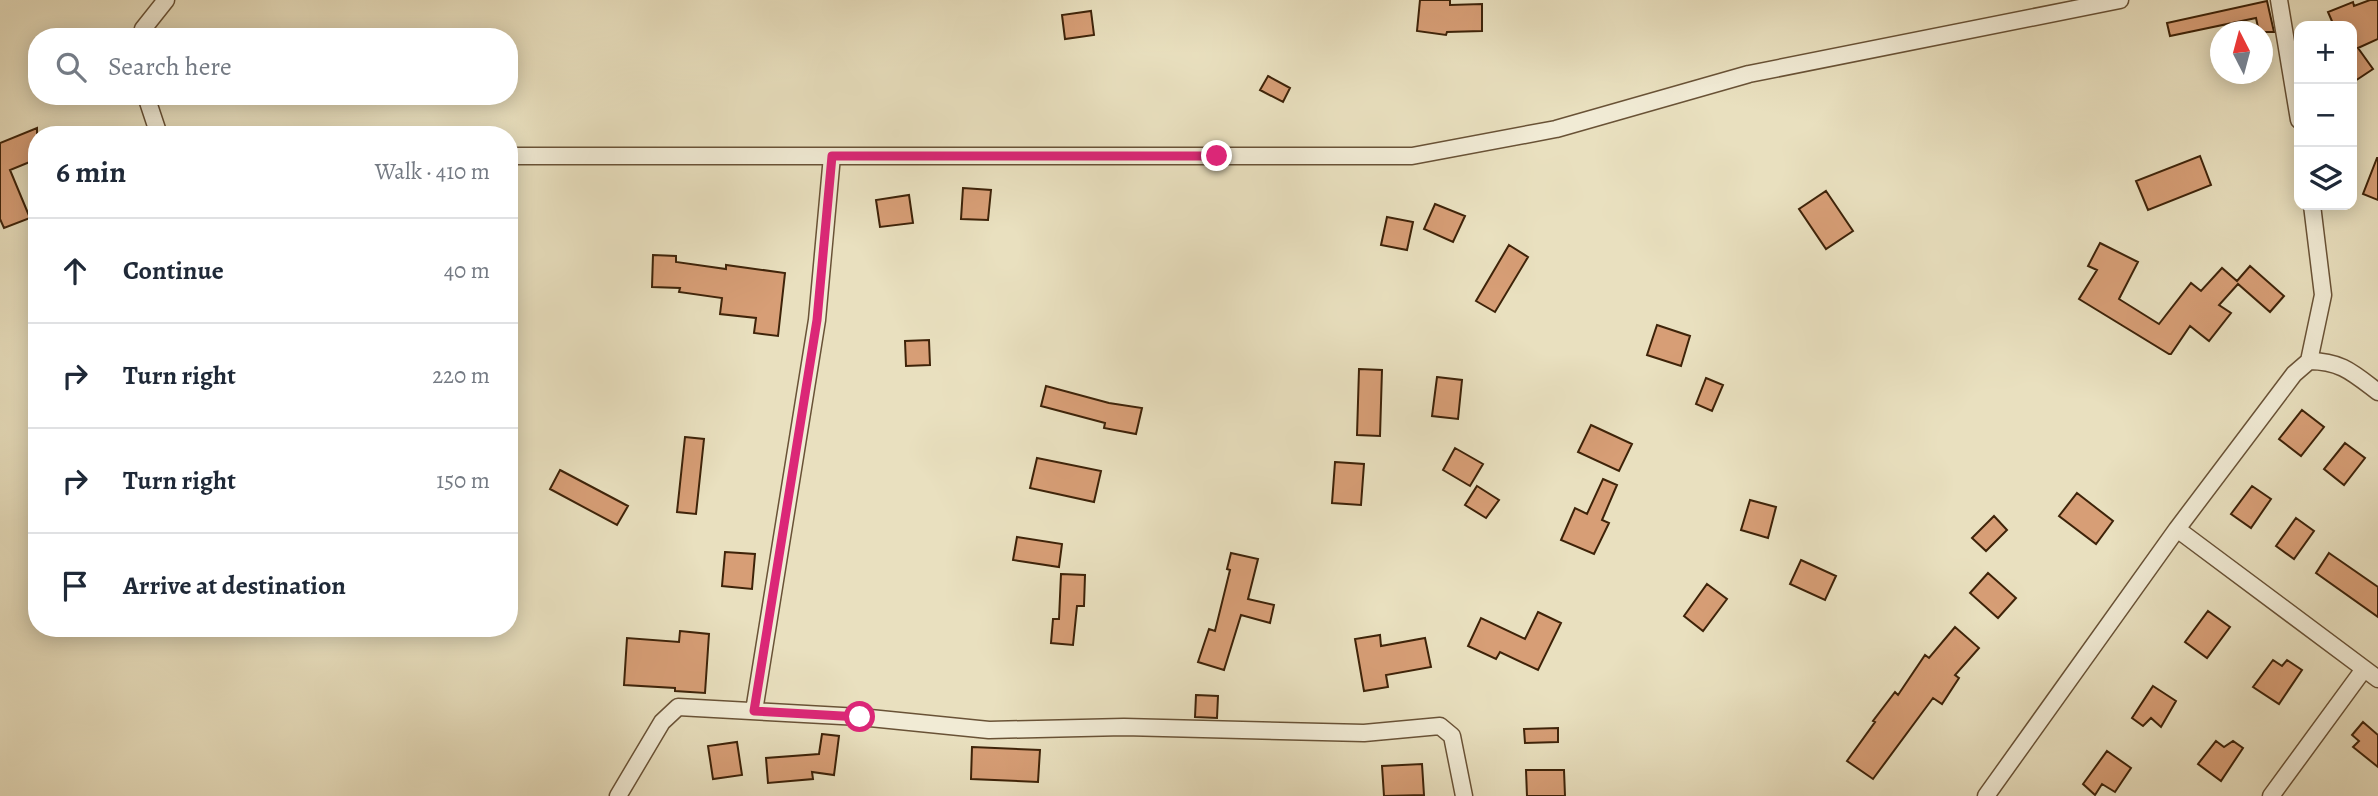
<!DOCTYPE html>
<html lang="en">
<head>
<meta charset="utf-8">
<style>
	body { margin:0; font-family:Alegreya,serif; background:#f6f6f7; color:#1f2937 }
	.controls { position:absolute; right:21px; top:21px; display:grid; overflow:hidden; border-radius:14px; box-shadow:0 4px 18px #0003 }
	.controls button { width:63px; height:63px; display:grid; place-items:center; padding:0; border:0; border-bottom:2px solid #e0e1e3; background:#fff; color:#1f2937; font:35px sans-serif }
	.compass { position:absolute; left:2210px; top:21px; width:63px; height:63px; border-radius:50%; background:#fff; box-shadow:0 4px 18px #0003; rotate:354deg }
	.stop { position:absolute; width:21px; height:21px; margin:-16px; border:5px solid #db2777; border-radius:50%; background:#fff }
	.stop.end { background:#db2777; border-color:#fff; box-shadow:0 2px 7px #0008 }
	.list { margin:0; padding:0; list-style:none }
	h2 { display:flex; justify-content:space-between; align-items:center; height:91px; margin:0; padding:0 28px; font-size:30px }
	h2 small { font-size:23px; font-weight:400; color:#747a83 }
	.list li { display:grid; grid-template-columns:46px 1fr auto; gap:21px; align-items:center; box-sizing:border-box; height:105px; padding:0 28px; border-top:2px solid #e0e1e3 }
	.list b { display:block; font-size:26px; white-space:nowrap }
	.list em { font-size:23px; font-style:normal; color:#747a83 }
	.icon { flex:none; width:38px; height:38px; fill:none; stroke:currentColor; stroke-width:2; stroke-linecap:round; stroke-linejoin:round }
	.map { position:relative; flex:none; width:2378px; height:796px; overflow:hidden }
	.search { position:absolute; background:#fff; box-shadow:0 4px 18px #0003; left:28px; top:28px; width:490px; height:77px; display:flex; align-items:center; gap:18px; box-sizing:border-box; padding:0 24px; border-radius:28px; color:#747a83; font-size:26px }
	.panel { position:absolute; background:#fff; box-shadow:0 4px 18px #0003; left:28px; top:126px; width:490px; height:511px; border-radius:28px }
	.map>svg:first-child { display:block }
</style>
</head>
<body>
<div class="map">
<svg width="2378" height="796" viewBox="0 0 2378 796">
	<rect width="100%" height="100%" fill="#e9e0bf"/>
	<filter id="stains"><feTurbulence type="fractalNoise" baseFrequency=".00286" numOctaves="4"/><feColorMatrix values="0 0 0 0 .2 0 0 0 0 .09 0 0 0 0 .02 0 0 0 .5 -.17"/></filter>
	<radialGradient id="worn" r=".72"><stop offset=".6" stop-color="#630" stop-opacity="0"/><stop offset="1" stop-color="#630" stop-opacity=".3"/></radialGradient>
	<path fill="#d79e76" stroke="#3e2309" stroke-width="2" d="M1420 0H1450V5L1482 4V31L1447 32 1446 35 1417 31Z
		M2370 0H2378V39L2358 48 2373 69 2352 83V26H2334L2328 12 2353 2 2354 6Z
		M2267 1 2274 32H2259L2256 18 2170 36 2167 23Z
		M1091 11 1094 35 1065 39 1062 15Z
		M1268 76 1290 88 1283 102 1260 90Z
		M37 128V159L10 170 30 218 4 228 0 219V143Z
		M2200 156 2211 185 2148 210 2136 181Z
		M2377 158H2378V200L2363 194Z
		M963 188 991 190 988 220 961 219Z
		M1826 191 1853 231 1826 249 1799 209Z
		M909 195 913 223 880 227 876 200Z
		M1435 204 1465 216 1453 242 1424 229Z
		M1387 217 1413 222 1407 250 1381 245Z
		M2100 243 2138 262 2119 299 2159 324 2191 283 2201 291 2222 268 2237 281 2250 266 2284 296 2270 312 2238 284 2219 305 2231 313 2209 341 2190 326 2171 354H2169L2079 299 2097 270 2088 266Z
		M1509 245 1528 257 1495 312 1476 301Z
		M653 255 676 256V262L726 269V265L785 273 778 336 754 333 756 318 720 314 722 298 679 292 680 288 652 287Z
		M1657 325 1690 336 1681 366 1647 355Z
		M929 340 930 365 906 366 905 341Z
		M1359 369 1382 370 1380 436 1357 435Z
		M1437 377 1462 380 1458 419 1432 416Z
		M1706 378 1723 385 1712 411 1696 404Z
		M1046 386 1109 403 1142 408 1136 434 1104 428 1105 423 1041 406Z
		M2302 410 2324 427 2301 456 2279 439Z
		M1591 425 1632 444 1619 471 1578 452Z
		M685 437 704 439 696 514 677 512Z
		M2345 443 2365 458 2344 485 2324 469Z
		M1455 448 1483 464 1470 486 1443 470Z
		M1037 458 1101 471 1094 502 1030 488Z
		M1335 462 1364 464 1361 505 1332 503Z
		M560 470 628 506 617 525 550 489Z
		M1603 479 1617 485 1602 520 1609 523 1594 554 1561 540 1575 508 1587 514Z
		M1477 486 1499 500 1486 518 1465 505Z
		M2252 486 2271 499 2251 528 2231 514Z
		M2077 493 2113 521 2096 544 2059 516Z
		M1750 500 1776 507 1768 538 1741 530Z
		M1994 516 2007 530 1986 551 1972 538Z
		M2296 518 2314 531 2294 559 2276 546Z
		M1017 537 1062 544 1059 567 1013 560Z
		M725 552 755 554 752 589 722 586Z
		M1231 553 1258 559 1248 599 1274 605 1270 623 1241 615 1224 670 1198 662 1209 629 1215 631 1230 570 1227 569Z
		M2329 553 2378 587V617L2316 573Z
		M1801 560 1836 576 1825 600 1790 584Z
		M1988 573 2016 598 1998 618 1970 593Z
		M1061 574 1085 575 1084 606H1077L1073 645 1051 643 1053 619H1059Z
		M1707 584 1727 599 1703 631 1684 616Z
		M2208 611 2230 627 2207 658 2185 642Z
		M1538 612 1561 623 1538 670 1500 652 1496 659 1468 646 1481 618 1525 639Z
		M1955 627 1979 648 1955 675 1959 678 1942 704 1933 698 1873 779 1847 761 1875 722 1873 721 1895 692 1898 695 1925 655 1929 658Z
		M680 631 709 634 705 693 675 691V688L624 685 627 638 679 642Z
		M1380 635 1381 646 1425 638 1431 667 1386 675 1388 687 1364 691 1355 639Z
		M2273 660 2282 666 2287 660 2302 670 2279 704 2253 687Z
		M2153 686 2176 701 2161 727 2151 718 2143 726 2132 718Z
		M1196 695 1218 696 1217 718 1195 717Z
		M2363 722 2378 735V767L2353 747 2359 741 2352 735Z
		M1558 728V742L1525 743 1524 729Z
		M822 734 839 736 834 775 812 772 813 779 768 783 766 758 819 754Z
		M2216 741 2224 747 2233 741 2243 748 2221 781 2198 764Z
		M737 742 742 775 713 779 708 746Z
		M972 747 1040 750 1038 782 971 779Z
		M2107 751 2131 768 2115 792 2102 784 2095 795 2083 784Z
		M1422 764 1424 795 1384 796 1382 766Z
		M1526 770H1564L1565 796H1527Z"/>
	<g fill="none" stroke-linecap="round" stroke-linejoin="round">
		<g stroke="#695236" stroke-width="19">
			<path id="minor" d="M2279 0 2299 120
				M141 37 143 29 166 0
				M146 96 158 132 161 135
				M509 156H1412L1556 129 1749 74 2120 0
				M2309 361C2341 361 2353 373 2378 392
				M2177 529 2378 679
				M754 711 817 320 832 156
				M618 796 662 722 678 707 860 717 989 730 1124 727 1364 733 1440 726 1452 736 1464 796
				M1986 796 2177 529 2294 374 2309 361 2323 295 2312 205
				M2271 796 2364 669"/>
		</g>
		<use href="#minor" stroke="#f1ebd5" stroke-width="16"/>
	</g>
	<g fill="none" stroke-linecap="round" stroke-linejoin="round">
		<path stroke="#db2777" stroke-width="9" d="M860 717 754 711 817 320 832 156H1217"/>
	</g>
	<rect width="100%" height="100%" filter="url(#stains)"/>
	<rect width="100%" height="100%" fill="url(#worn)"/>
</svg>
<div class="controls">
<button>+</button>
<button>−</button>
<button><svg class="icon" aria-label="layers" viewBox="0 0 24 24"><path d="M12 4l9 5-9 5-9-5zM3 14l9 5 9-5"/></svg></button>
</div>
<svg class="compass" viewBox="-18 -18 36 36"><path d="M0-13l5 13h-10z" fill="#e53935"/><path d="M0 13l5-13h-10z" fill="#747a83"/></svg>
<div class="stop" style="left:860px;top:717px"></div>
<div class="stop end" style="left:1217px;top:156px"></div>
<div class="search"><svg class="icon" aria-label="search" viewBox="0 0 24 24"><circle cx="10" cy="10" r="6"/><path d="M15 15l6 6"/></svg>Search here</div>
<section class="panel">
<h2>6 min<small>Walk · 410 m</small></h2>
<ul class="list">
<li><svg class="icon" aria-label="ahead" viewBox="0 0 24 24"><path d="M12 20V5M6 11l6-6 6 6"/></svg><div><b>Continue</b></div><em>40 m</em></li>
<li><svg class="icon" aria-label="right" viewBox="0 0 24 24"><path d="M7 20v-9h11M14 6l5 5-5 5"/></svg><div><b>Turn right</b></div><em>220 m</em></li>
<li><svg class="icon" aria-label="right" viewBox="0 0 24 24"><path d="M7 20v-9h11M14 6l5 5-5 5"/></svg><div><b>Turn right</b></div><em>150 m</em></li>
<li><svg class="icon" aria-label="arrive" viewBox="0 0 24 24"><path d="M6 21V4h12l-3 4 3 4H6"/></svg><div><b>Arrive at destination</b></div></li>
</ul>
</section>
</div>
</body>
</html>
